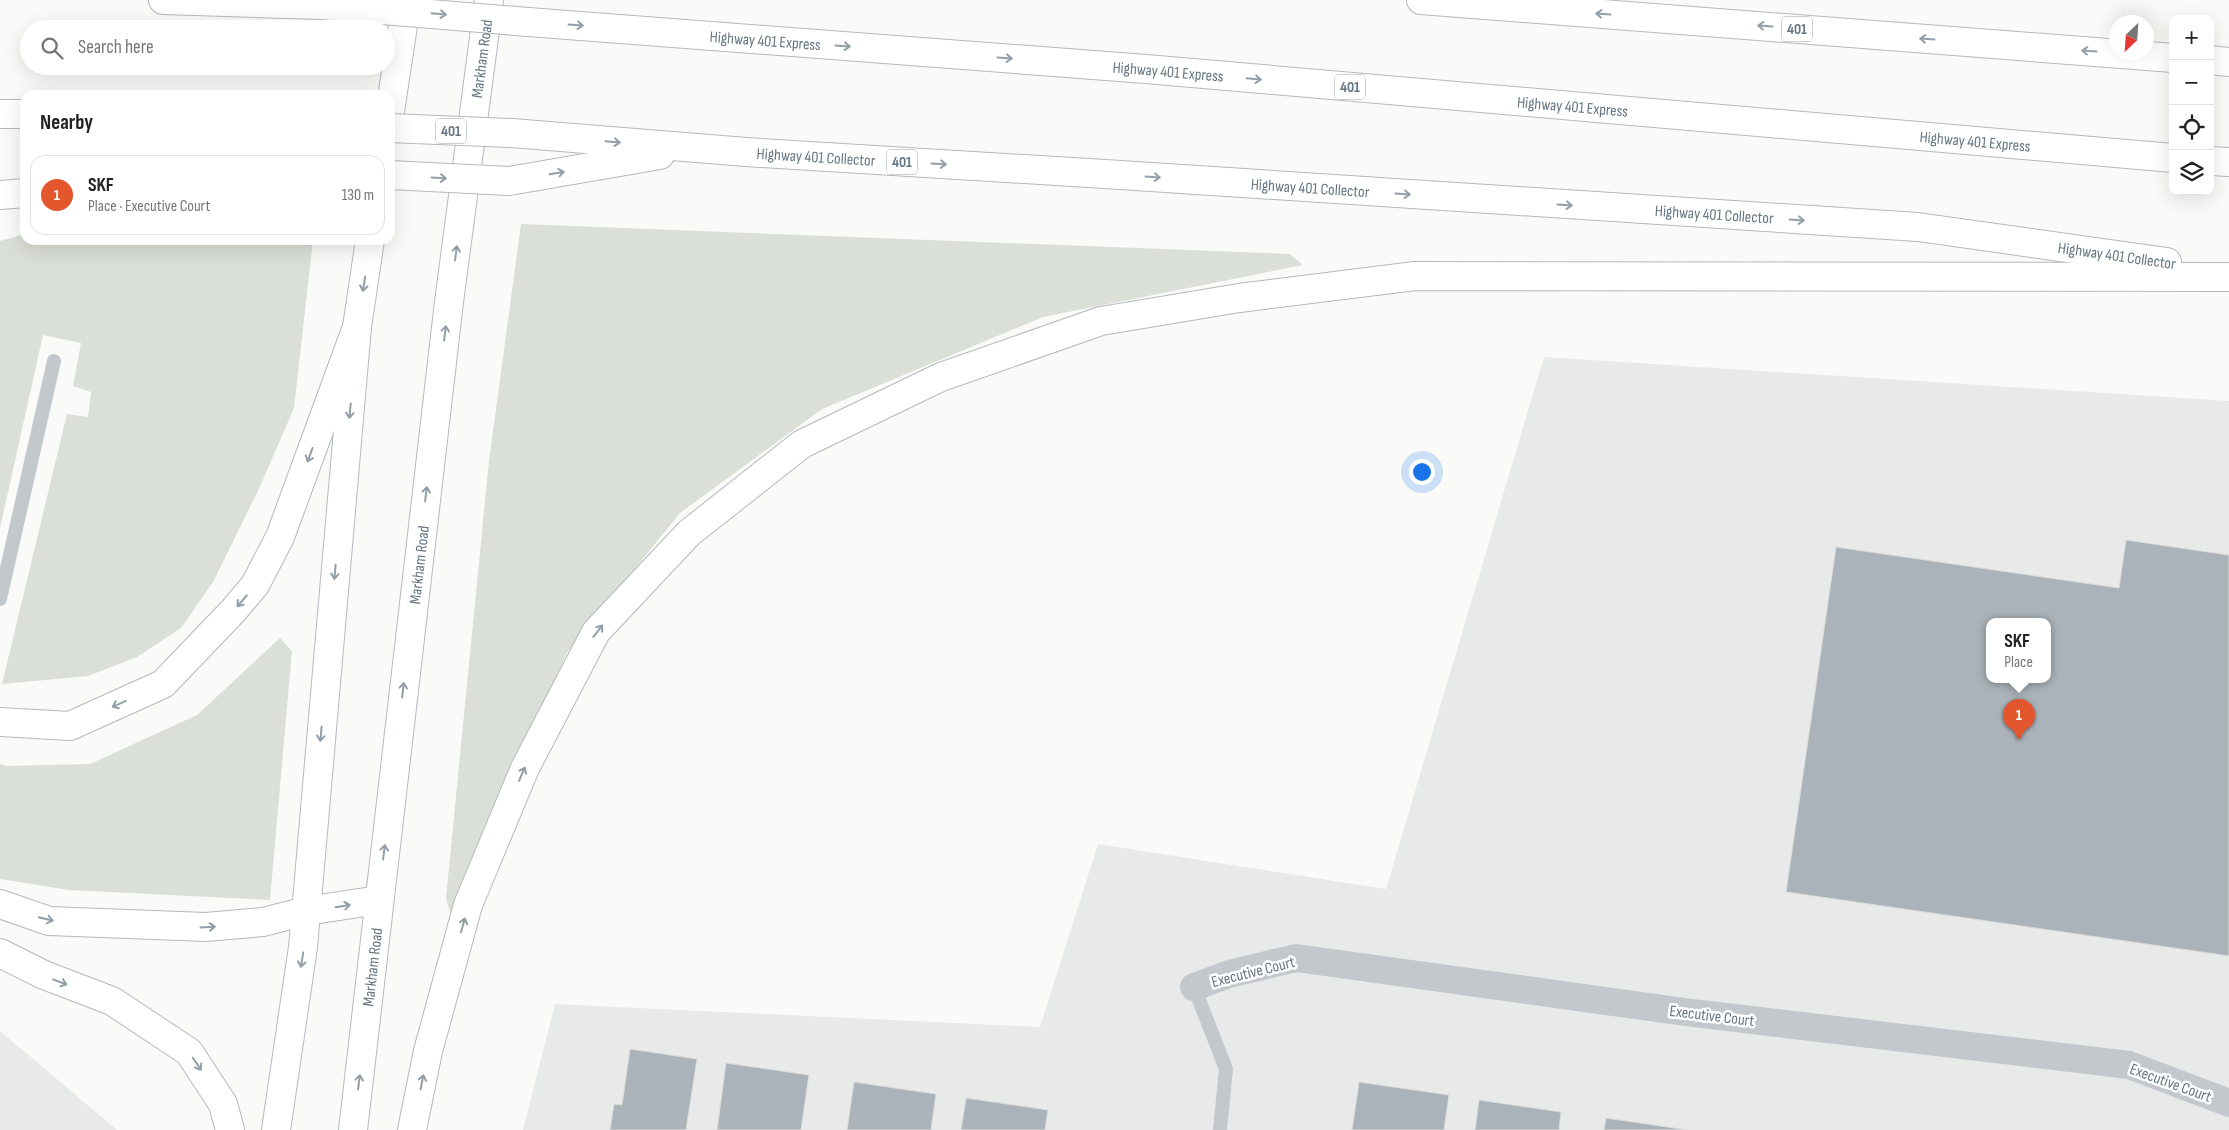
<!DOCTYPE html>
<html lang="en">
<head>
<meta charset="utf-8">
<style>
	body { margin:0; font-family:"Sofia Sans Condensed",sans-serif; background:#f2f2f2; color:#222 }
	.controls { position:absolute; right:15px; top:15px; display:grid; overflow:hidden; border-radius:10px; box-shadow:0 5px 20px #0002 }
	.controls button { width:45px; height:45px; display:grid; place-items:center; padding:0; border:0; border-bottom:1px solid #e0e0e0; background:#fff; color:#222; font:25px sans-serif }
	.compass { position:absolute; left:2109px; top:15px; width:45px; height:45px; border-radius:50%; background:#fff; box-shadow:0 5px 20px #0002; rotate:205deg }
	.you { position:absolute; left:1421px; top:471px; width:18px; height:18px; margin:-12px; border:4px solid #fff; border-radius:50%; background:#1a73e8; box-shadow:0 0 0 8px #1a73e833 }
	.badge { display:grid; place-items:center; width:32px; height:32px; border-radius:50%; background:#e4572e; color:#fff; font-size:16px; font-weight:700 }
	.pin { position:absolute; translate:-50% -41px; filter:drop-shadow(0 1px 2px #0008) }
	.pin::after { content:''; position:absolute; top:26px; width:18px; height:15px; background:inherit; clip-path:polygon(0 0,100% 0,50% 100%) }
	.popup { position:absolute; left:1986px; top:618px; width:65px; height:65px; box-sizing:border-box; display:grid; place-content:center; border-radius:10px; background:#fff; filter:drop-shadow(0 1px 4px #0005); font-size:16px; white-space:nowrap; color:#767676 }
	.popup b { font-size:19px; color:#222 }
	.popup::after { content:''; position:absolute; left:50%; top:100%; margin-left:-10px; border:10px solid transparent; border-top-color:#fff }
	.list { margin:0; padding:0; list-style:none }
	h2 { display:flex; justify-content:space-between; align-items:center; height:65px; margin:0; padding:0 20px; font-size:21px }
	h2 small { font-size:16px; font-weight:400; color:#767676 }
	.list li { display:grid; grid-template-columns:32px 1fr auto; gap:15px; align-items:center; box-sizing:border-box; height:80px; margin:0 10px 10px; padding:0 10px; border:1px solid #e0e0e0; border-radius:15px }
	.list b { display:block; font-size:19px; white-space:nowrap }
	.list p { margin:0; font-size:16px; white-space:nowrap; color:#767676 }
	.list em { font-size:16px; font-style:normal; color:#767676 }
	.icon { flex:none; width:28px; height:28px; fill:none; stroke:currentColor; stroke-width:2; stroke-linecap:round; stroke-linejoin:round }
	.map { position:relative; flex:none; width:2229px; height:1130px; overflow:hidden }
	.search { position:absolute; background:#fff; box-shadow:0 5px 20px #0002; left:20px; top:20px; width:375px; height:55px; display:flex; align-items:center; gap:12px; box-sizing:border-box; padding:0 18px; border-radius:28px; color:#767676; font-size:19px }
	.panel { position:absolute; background:#fff; box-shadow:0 5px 20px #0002; left:20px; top:90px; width:375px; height:155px; border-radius:15px }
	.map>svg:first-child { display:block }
</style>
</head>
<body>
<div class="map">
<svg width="2229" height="1130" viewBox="0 0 2229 1130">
	<rect width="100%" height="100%" fill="#fafaf8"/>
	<path fill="#e8e9e9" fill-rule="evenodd" d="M1544 357 2229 401V1130H523L555 1004 1040 1027 1098 844 1386 889ZM1990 621H2048V679H1990Z
		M0 1031 117 1130H0Z"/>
	<path fill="#dadfd7" d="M521 224 1290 254 1303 265 1043 317 822 409 680 513 567 653 475 851 452 919 446 898 489 461Z
		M25 234V240H313L294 408 258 491 213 582 181 628 137 657 88 676 2 684 67 414 88 417 91 392 73 386 81 343 43 335 0 528V241Z
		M280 638 292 651 270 900 69 890 0 879V764L7 766 90 764 197 715Z"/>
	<path fill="#aab3b9" stroke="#dcdcda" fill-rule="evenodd" d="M2126 540 2229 555V956L1786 892 1836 547 2119 588ZM1990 621H2048V679H1990Z
		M630 1049 697 1059 686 1130H610L614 1104 622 1105Z
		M726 1063 809 1075 801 1130H717Z
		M854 1082 936 1094 931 1130H847Z
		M1359 1082 1449 1095 1444 1130H1352Z
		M966 1098 1048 1110 1045 1130H961Z
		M1479 1100 1561 1112 1559 1130H1475Z
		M1606 1118 1688 1130H1604Z"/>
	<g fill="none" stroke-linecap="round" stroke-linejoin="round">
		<g stroke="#b5babe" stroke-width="30">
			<g id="primary">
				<path d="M390 111 407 0"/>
				<path d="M276 1130 303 947 357 327 370 240"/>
				<path id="s1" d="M353 1130 449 302 489 0"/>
			</g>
		</g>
		<g stroke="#b4b9bd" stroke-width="30">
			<g id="highway">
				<path d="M163 0 321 5"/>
				<path d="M1421 0 2173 58"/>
				<path id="s2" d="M528 22 1146 69 2173 158"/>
				<path d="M2210 60 2229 62"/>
				<path d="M0 114H25"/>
				<path id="s3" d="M512 133 746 152 1105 174 1918 227 2167 262"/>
				<path d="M2210 161 2229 162"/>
				<path d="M509 181 660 155"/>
				<path d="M0 195 25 193"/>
				<path d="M0 722 70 726 163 684 233 611 255 585 280 537 357 327"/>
				<path d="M0 904 49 921 206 927 263 922 306 911 379 900"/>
				<path d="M0 953 44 975 112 1001 189 1052 223 1104 230 1130"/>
				<path d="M412 1130 428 1051 468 905 525 768 596 632 689 533 802 444 941 377 1101 321 1239 298 1415 276 2229 277"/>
			</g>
		</g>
		<path stroke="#c3c8cc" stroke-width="14" d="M0 599 54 361
			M1194 987 1226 1069 1220 1130"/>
		<path stroke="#c3c8cc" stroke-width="28" d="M1194 987 1229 974 1296 958 1685 1012 2129 1065 2229 1103"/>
		<use href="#primary" stroke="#fff" stroke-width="28"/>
		<use href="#highway" stroke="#fff" stroke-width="28"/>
		<g stroke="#b4b9bd" stroke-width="30" stroke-linecap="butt">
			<path id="highway-bridge" d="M321 5 528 22
				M390 128 512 133
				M390 175 509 181"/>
		</g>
		<use href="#highway-bridge" stroke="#fff" stroke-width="28"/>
	</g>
	<defs><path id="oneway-shaft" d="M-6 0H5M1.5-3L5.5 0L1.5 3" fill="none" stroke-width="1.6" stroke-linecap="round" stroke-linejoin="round" transform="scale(1.25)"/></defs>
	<g stroke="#939fa8">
		<use href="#oneway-shaft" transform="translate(439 14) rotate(5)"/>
		<use href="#oneway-shaft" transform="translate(1603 14) rotate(-176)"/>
		<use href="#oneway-shaft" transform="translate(576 25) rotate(4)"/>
		<use href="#oneway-shaft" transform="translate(1765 26) rotate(-176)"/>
		<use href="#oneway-shaft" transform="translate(1927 39) rotate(-176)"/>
		<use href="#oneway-shaft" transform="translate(843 46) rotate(4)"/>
		<use href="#oneway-shaft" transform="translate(2089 51) rotate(-176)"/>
		<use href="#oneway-shaft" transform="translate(1005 58) rotate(4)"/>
		<use href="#oneway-shaft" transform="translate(1254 79) rotate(5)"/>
		<use href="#oneway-shaft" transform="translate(613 142) rotate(5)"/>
		<use href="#oneway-shaft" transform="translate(939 164) rotate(3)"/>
		<use href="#oneway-shaft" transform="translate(557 173) rotate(-10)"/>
		<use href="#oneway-shaft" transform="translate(1153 177) rotate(4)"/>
		<use href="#oneway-shaft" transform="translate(439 178) rotate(3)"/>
		<use href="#oneway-shaft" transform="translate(1403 194) rotate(4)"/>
		<use href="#oneway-shaft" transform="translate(1565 205) rotate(4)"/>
		<use href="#oneway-shaft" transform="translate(1797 220) rotate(4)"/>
		<use href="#oneway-shaft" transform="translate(456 253) rotate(-82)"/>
		<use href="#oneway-shaft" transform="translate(364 284) rotate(99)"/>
		<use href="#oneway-shaft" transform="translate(445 333) rotate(-83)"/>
		<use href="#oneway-shaft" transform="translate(350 411) rotate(95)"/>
		<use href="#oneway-shaft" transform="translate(310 455) rotate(110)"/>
		<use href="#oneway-shaft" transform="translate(426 494) rotate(-83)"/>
		<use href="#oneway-shaft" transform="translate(335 572) rotate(95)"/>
		<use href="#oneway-shaft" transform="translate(242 601) rotate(130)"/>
		<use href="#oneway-shaft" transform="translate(598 631) rotate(-52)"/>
		<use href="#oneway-shaft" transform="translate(403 690) rotate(-83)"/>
		<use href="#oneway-shaft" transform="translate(119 704) rotate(156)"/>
		<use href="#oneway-shaft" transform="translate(321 734) rotate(95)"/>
		<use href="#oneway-shaft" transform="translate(522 774) rotate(-67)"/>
		<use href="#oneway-shaft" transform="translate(384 852) rotate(-83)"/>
		<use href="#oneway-shaft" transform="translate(343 906) rotate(-9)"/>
		<use href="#oneway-shaft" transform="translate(46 919) rotate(14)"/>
		<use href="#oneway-shaft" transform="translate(463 925) rotate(-75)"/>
		<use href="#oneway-shaft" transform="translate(208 927) rotate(-3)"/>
		<use href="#oneway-shaft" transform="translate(302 960) rotate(99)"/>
		<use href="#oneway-shaft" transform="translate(60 982) rotate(21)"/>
		<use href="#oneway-shaft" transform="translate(197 1064) rotate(56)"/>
		<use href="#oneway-shaft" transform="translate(359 1082) rotate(-83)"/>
		<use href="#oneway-shaft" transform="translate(422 1082) rotate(-79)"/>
	</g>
	<g text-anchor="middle" stroke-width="5" stroke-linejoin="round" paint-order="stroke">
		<g fill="#fff" stroke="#939fa8" stroke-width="1">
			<rect x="1782" y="16.5" width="30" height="25" rx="4"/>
			<rect x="1335" y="74.5" width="30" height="25" rx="4"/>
			<rect x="436" y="118.5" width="30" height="25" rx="4"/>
			<rect x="887" y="149.5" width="30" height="25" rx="4"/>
		</g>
		<g font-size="15" font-weight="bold" fill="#657683">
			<text x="1797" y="34">401</text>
			<text x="1350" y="92">401</text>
			<text x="451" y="136">401</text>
			<text x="902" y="167">401</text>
		</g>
		<g font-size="16" fill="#657683" stroke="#fff">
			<text dy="6" stroke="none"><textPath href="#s2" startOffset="238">Highway 401 Express</textPath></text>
			<text dy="6" stroke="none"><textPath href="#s1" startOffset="1079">Markham Road</textPath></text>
			<text dy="6" stroke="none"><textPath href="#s2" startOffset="642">Highway 401 Express</textPath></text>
			<text dy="6" stroke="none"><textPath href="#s2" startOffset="1048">Highway 401 Express</textPath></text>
			<text dy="6" stroke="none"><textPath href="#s2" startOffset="1452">Highway 401 Express</textPath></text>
			<text dy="6" stroke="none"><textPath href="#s3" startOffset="305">Highway 401 Collector</textPath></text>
			<text dy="6" stroke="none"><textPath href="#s3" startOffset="800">Highway 401 Collector</textPath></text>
			<text dy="6" stroke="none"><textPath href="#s3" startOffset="1205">Highway 401 Collector</textPath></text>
			<text transform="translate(2117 255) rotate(8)" y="6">Highway 401 Collector</text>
			<text dy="6" stroke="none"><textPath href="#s1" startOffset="569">Markham Road</textPath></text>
			<text dy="6" stroke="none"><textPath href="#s1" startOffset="164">Markham Road</textPath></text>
			<text transform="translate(1253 971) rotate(-14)" y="6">Executive Court</text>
			<text transform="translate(1712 1015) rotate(7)" y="6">Executive Court</text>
			<text transform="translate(2171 1082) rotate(20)" y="6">Executive Court</text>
		</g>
	</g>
</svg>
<div class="controls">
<button>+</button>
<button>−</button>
<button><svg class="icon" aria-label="locate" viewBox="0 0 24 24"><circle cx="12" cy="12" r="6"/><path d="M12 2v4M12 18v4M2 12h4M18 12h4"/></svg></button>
<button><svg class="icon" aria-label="layers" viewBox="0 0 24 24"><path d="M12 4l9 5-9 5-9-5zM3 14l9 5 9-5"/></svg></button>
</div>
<svg class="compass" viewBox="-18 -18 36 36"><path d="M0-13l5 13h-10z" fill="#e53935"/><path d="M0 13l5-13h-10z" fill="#767676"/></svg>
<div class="you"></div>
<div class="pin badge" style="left:2019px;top:740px">1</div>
<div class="popup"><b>SKF</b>Place</div>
<div class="search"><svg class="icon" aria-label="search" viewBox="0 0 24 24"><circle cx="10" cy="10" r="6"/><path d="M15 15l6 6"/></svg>Search here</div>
<section class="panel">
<h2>Nearby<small></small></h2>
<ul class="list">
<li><span class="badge">1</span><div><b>SKF</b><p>Place · Executive Court</p></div><em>130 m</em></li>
</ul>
</section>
</div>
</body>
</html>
